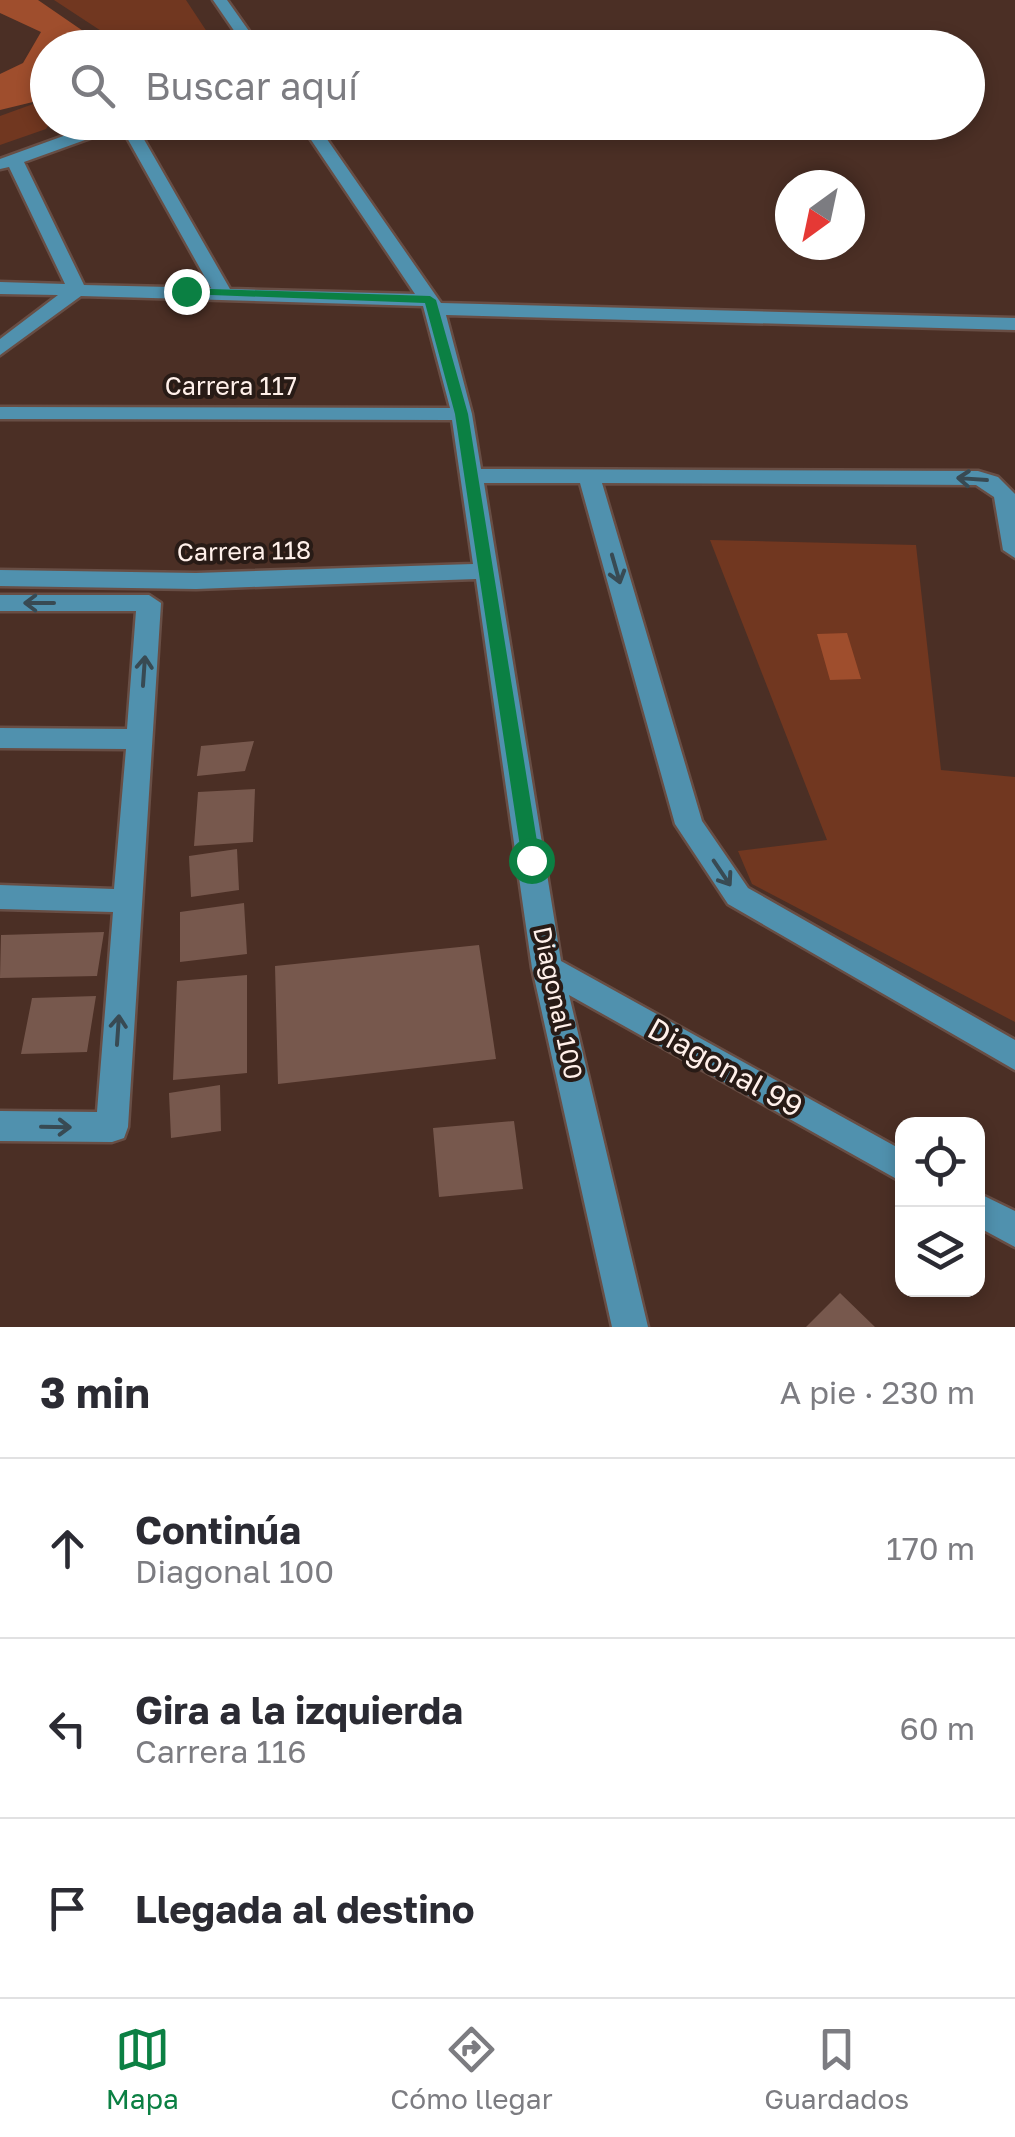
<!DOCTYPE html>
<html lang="es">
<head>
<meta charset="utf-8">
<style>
	body { margin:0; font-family:"Golos Text",sans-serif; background:#f7f7f7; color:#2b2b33 }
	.controls { position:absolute; right:30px; bottom:30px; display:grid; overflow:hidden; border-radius:20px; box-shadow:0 5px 15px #0003 }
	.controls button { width:90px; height:90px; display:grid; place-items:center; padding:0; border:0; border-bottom:2px solid #e1e1e2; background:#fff; color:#2b2b33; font:50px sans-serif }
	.compass { position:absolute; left:775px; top:170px; width:90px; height:90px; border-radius:50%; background:#fff; box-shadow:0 5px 15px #0003; rotate:213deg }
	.stop { position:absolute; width:30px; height:30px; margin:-22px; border:8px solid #0b8043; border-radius:50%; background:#fff }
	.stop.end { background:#0b8043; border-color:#fff; box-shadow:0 2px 10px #0008 }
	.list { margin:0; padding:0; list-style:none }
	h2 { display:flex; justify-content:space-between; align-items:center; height:130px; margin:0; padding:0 40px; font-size:42px }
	h2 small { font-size:32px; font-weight:400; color:#7c7c81 }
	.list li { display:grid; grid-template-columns:65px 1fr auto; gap:30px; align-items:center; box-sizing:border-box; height:180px; padding:0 40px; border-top:2px solid #e1e1e2 }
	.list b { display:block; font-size:38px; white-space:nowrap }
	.list p { margin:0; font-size:32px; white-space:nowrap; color:#7c7c81 }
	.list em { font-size:32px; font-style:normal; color:#7c7c81 }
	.icon { flex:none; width:55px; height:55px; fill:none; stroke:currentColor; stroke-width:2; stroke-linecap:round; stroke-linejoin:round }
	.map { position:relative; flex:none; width:1015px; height:1327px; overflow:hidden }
	.search { position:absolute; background:#fff; box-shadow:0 5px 15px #0003; left:30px; right:30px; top:30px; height:110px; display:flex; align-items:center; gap:25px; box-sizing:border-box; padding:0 35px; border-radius:55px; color:#7c7c81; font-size:38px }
	.sheet { height:670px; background:#fff }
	nav { display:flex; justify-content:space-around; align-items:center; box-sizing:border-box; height:140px; border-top:2px solid #e1e1e2; background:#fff; font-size:28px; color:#7c7c81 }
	nav a { display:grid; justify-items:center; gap:5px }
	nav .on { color:#0b8043 }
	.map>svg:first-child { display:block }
</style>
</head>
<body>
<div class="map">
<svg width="1015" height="1327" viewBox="0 0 1015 1327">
	<rect width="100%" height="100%" fill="#4b2f25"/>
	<path fill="#713720" d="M54 0H186L217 47H117L118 42Z
		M47 99 50 123 46 129 0 145V116Z
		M710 540 916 545 941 770 1015 777V1022L752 884 738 851 827 840Z"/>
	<path fill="#9f4e2d" d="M0 0H38L102 44 101 47 48 48 47 94 37 101 0 110V74L23 63 41 32 0 13Z
		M847 633 861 679 830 680 817 634Z"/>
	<path fill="#77584d" d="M254 741 245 771 197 776 201 746Z
		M255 789 253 842 194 846 198 792Z
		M237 849 239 890 191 897 189 856Z
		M244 903 247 954 180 962V912Z
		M104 932 97 976 0 978 1 935Z
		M479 945 496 1059 278 1084 275 966Z
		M247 975V1073L173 1080 177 981Z
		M96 996 87 1052 21 1054 32 998Z
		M220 1085 221 1131 171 1138 169 1093Z
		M514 1121 523 1189 439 1197 433 1128Z
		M840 1293 875 1327H806Z"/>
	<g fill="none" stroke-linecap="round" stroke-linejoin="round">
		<g stroke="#684e45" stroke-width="5">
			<path id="minor" d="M213 0H227L261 48H246Z
				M102 122H134L230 289 415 294 299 122H315L441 303 1015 318V330L446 315 472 414 481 469 978 471 998 477 1015 494V558L1003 550 994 497 976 485 602 483 702 821 748 888 1015 1040V1070L728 904 675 824 580 483H484L561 961 902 1150V1182L569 995 648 1327H612L532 968 476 579 196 589 0 586V570L196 573 473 564 452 420 0 419V407L450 408 423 306 81 296 0 355V339L58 295 0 294V282L65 284 9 167 0 169V159ZM121 127 211 288 84 285 24 162Z
				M0 595H149L161 603 128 1127 124 1138 112 1142 0 1141V1111L97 1112 113 912 0 909V885L114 889 126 749 0 748V728L127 729 136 611H0Z
				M978 1193 1015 1211V1247L978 1227Z"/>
		</g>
		<use href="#minor" fill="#5091ae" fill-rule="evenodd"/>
	</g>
	<defs><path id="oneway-shaft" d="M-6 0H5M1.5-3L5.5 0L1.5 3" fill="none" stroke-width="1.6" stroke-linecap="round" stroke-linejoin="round" transform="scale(2.5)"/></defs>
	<g stroke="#384a53">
		<use href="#oneway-shaft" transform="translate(972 479) rotate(-176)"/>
		<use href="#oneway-shaft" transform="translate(616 569) rotate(74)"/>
		<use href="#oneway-shaft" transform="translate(39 603) rotate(180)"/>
		<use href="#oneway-shaft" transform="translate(144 671) rotate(-86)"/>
		<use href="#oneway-shaft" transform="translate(722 873) rotate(56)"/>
		<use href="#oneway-shaft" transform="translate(118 1030) rotate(-86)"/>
		<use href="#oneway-shaft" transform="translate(56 1127) rotate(1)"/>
	</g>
	<path fill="#0b8043" d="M181 288 430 296 436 300 468 414 540 860 538 865 531 867 522 860 455 414 425 303 186 294Z"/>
	<g text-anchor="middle" stroke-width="8" stroke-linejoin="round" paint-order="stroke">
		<g font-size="25" fill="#fff0ea" stroke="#281b16">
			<text x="231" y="395">Carrera 117</text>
			<text transform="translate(244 551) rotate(-1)" y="9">Carrera 118</text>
			<text transform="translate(558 1003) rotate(78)" y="9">Diagonal 100</text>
		</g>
		<g font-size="30" fill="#fff0ea" stroke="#281b16">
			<text transform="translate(725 1068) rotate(29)" y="10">Diagonal 99</text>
		</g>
	</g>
</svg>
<div class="controls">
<button><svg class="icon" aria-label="locate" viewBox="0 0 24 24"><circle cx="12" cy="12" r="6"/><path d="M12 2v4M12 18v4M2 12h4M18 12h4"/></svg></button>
<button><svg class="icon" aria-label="layers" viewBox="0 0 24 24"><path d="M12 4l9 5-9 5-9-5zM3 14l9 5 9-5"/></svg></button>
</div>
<svg class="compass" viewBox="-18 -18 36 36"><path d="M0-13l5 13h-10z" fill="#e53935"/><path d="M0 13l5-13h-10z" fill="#7c7c81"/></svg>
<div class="stop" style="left:531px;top:860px"></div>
<div class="stop end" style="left:186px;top:291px"></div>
<div class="search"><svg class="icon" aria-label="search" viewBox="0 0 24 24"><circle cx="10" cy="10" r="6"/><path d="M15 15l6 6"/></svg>Buscar aquí</div>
</div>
<section class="sheet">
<h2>3 min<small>A pie · 230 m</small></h2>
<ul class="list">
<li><svg class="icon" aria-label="ahead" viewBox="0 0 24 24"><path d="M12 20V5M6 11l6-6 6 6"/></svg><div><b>Continúa</b><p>Diagonal 100</p></div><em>170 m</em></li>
<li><svg class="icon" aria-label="left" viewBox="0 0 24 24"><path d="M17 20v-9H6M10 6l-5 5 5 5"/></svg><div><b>Gira a la izquierda</b><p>Carrera 116</p></div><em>60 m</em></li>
<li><svg class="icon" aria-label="arrive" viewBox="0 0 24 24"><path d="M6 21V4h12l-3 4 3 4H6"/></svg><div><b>Llegada al destino</b></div></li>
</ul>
</section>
<nav>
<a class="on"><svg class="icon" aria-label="map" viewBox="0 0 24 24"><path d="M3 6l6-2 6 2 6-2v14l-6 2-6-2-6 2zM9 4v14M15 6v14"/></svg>Mapa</a>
<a><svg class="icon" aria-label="directions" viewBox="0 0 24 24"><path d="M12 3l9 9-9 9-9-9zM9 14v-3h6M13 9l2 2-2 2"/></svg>Cómo llegar</a>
<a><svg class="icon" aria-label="saved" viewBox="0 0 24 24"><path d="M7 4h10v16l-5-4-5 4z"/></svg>Guardados</a>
</nav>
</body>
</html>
